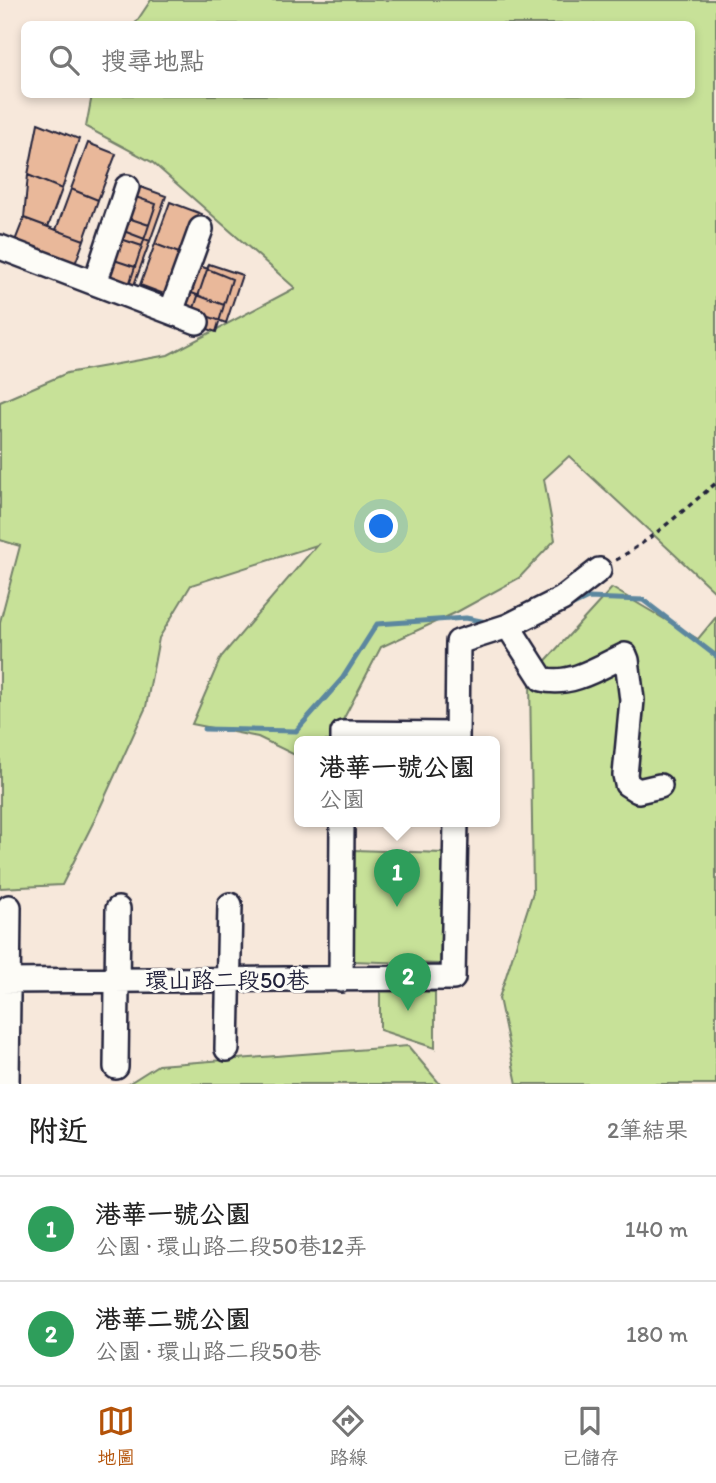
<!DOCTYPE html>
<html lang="zh-TW">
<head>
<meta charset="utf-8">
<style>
	body { margin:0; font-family:Itim,"LXGW WenKai TC",sans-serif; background:#f2f2f2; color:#222 }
	.you { position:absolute; left:382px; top:527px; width:24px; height:24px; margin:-18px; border:5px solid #fff; border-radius:50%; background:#1a73e8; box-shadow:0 0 0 10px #1a73e833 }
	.badge { display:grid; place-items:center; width:46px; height:46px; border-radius:50%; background:#b45309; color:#fff; font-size:23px; font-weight:700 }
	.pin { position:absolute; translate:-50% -58px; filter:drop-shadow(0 2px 4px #0008) }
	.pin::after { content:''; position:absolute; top:37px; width:24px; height:21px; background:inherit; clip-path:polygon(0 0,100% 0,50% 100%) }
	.popup { position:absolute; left:294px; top:736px; width:206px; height:91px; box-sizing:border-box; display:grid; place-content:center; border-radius:10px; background:#fff; filter:drop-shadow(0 2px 5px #0005); font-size:23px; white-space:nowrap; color:#767676 }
	.popup b { font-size:26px; color:#222 }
	.popup::after { content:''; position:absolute; left:50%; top:100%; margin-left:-14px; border:14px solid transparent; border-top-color:#fff }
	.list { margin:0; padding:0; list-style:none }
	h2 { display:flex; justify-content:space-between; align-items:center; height:91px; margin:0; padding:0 28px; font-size:30px }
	h2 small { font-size:23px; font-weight:400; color:#767676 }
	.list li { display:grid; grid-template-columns:46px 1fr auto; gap:21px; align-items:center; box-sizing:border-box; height:105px; padding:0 28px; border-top:2px solid #e0e0e0 }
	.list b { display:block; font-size:26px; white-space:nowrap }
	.list p { margin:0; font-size:23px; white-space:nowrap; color:#767676 }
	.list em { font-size:23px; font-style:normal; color:#767676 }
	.icon { flex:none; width:38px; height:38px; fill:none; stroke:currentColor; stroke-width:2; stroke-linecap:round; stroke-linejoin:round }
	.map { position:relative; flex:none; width:716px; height:1084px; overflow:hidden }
	.search { position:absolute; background:#fff; box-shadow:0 4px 10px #0003; left:21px; right:21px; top:21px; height:77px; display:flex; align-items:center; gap:18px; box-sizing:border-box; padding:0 24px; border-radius:10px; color:#767676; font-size:26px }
	.sheet { height:301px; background:#fff }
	nav { display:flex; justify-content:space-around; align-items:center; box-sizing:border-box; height:98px; border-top:2px solid #e0e0e0; background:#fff; font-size:19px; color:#767676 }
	nav a { display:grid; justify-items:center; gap:4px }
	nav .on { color:#b45309 }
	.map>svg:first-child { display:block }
</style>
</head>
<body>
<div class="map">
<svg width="716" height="1084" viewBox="0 0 716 1084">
	<rect width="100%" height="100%" fill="#f7e8db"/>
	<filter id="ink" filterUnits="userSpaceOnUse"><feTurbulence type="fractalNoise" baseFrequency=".0143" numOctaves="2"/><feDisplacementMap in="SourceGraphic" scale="14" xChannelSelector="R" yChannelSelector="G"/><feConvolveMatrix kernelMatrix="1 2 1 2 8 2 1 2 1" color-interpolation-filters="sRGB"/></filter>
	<g filter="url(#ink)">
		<path fill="#c7e198" stroke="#74826a" stroke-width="2" d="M151 0H716V593L569 456 544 479 555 540 519 578 457 612 381 647 332 741H299V757L258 737 192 724 221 657 317 545 191 585 159 638 146 707 94 821 62 885 0 888V622L20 546 0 540V402L67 373 168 355 295 288 152 162 86 127 92 95 692 94V24H135Z
			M612 588 698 639 716 617V1084H517L499 998 533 892 530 678Z
			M354 850 443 853 440 964 351 961Z
			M380 990 435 992V1048L380 1030Z
			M408 1046 440 1084H128L158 1065Z"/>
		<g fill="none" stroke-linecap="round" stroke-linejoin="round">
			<path stroke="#5c879f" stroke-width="5" d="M569 607 588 598 643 600 716 656
				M204 729 296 731 342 679 377 624 466 618 491 623"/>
		</g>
		<path fill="#e9b89a" stroke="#22223b" stroke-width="2" d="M38 123 79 139 62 189 28 175Z
			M88 143 116 154 98 200 71 189Z
			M28 175 62 189 48 227 24 218Z
			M138 186 166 196 150 241 121 230Z
			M71 189 98 200 84 240 56 230Z
			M127 194 156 204 149 225 119 215Z
			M170 202 202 214 187 256 155 244Z
			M119 215 149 225 142 246 112 236Z
			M24 218 84 240 75 264 15 241Z
			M121 230 150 241 134 285 105 274Z
			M112 236 142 246 135 267 105 257Z
			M155 244 187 256 172 297 140 285Z
			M105 257 135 267 128 288 98 278Z
			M209 264 242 275 226 323 193 311Z
			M198 265 232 279 224 305 189 292Z
			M189 292 224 305 216 332 180 319Z"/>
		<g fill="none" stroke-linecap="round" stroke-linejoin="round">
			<g stroke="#22223b" stroke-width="28">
				<path id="minor" d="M0 247 197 322
					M95 283 127 187
					M171 312 201 229
					M508 626 542 679C570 687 600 667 625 655L627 660 632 700 625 775 627 784 638 791 660 786
					M343 741V733L457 734
					M457 741 458 642 508 626 562 599 599 570
					M341 980 342 821
					M0 981 453 978 456 821
					M227 1049 230 905
					M116 1067 118 909
					M7 1082 9 907"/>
			</g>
			<path stroke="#22223b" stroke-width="3.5" stroke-dasharray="5 5" stroke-linecap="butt" d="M616 560C652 539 684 510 716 483"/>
			<use href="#minor" stroke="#fdfcf7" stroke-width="23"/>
		</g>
	</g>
	<g text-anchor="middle" stroke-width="6" stroke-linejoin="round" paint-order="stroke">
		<g font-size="23" fill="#22223b" stroke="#fdfcf7">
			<text x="227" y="988">環山路二段50巷</text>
		</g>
	</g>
</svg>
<div class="you"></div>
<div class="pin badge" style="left:397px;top:907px;background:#2e9e5b">1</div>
<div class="popup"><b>港華一號公園</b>公園</div>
<div class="pin badge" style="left:408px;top:1011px;background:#2e9e5b">2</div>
<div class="search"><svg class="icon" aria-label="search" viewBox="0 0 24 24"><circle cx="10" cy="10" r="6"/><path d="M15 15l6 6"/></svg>搜尋地點</div>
</div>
<section class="sheet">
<h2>附近<small>2筆結果</small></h2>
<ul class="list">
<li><span class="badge" style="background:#2e9e5b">1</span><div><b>港華一號公園</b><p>公園 · 環山路二段50巷12弄</p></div><em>140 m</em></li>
<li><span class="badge" style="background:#2e9e5b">2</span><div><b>港華二號公園</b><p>公園 · 環山路二段50巷</p></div><em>180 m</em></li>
</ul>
</section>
<nav>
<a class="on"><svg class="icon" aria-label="map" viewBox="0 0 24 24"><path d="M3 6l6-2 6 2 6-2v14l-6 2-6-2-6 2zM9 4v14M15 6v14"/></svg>地圖</a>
<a><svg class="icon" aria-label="directions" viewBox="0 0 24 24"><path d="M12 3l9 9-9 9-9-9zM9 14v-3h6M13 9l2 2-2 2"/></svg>路線</a>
<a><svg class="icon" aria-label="saved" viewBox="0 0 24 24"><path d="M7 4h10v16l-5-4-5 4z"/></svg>已儲存</a>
</nav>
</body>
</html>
